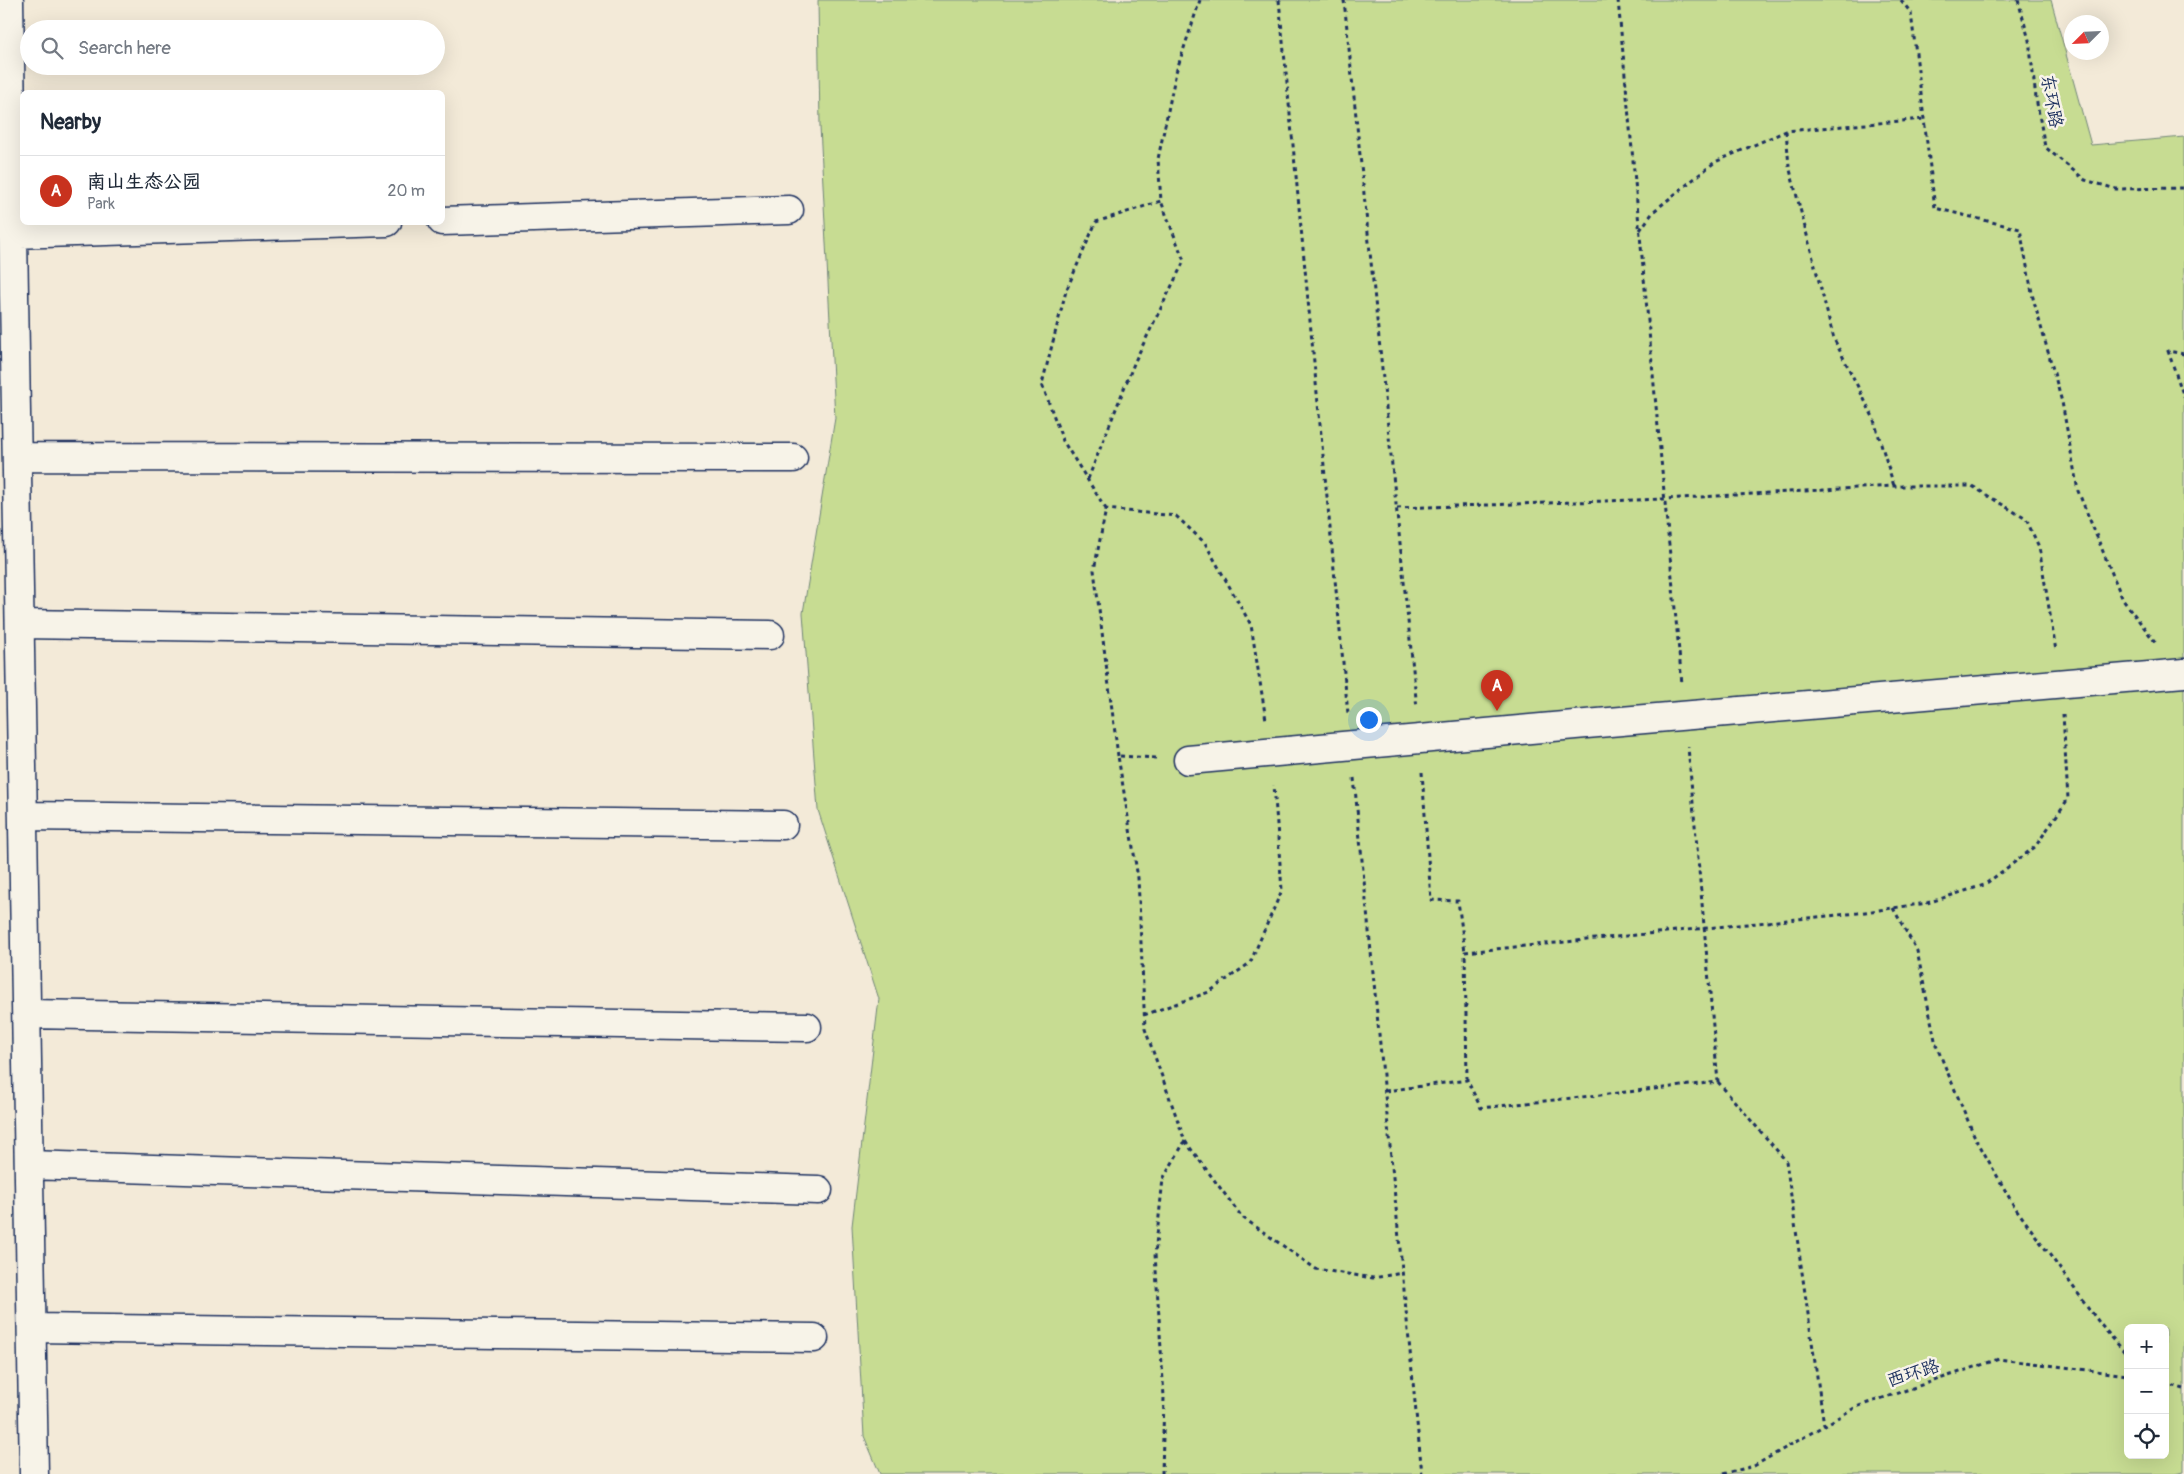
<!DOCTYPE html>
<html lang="en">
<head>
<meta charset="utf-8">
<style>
	body { margin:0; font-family:Pangolin,"LXGW WenKai TC",sans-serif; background:#f2f2f3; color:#1f2937 }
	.controls { position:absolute; right:15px; bottom:15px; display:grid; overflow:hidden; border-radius:8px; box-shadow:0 5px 20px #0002 }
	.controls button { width:45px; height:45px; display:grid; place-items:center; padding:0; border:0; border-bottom:1px solid #e0e1e3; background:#fff; color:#1f2937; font:25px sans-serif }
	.compass { position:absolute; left:2064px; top:15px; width:45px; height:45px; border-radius:50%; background:#fff; box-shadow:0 5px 20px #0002; rotate:246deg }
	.you { position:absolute; left:1368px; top:719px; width:18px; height:18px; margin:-12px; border:4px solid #fff; border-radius:50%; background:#1a73e8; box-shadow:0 0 0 8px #1a73e833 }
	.badge { display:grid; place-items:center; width:32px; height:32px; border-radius:50%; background:#c8321e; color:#fff; font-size:16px; font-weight:700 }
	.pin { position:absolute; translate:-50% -41px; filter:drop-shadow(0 1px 2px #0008) }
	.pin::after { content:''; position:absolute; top:26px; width:18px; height:15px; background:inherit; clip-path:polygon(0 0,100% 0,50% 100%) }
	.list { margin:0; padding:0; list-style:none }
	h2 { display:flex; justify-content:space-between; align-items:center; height:65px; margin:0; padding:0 20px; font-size:21px }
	h2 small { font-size:16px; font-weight:400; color:#747a83 }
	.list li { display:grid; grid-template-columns:32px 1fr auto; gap:15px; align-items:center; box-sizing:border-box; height:70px; padding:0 20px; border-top:1px solid #e0e1e3 }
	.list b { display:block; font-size:19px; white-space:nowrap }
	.list p { margin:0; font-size:16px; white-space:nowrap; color:#747a83 }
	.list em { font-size:16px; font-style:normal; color:#747a83 }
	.icon { flex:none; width:28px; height:28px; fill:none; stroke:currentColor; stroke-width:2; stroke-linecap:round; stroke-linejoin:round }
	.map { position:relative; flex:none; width:2184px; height:1474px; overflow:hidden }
	.search { position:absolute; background:#fff; box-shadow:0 5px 20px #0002; left:20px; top:20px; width:425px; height:55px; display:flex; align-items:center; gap:12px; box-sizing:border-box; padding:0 18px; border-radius:28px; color:#747a83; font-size:19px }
	.panel { position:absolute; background:#fff; box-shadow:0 5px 20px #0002; left:20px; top:90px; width:425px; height:135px; border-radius:8px }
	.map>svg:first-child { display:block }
</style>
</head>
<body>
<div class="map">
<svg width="2184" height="1474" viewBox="0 0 2184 1474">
	<rect width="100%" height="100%" fill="#f3ead8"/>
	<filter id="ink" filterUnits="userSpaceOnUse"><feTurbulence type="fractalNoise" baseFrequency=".02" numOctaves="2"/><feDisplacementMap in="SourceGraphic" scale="10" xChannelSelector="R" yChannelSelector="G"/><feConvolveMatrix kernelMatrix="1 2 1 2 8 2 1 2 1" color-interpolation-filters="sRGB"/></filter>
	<g filter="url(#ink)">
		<path fill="#c7dc92" stroke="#718678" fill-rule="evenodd" d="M818 0H2051L2091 145 2184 137V1472L2176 1474H880L864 1436 852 1226 879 999 818 810 803 613 835 418 820 126ZM2128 1328H2165V1455H2128Z"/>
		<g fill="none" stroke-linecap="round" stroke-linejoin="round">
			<g stroke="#1b2f5e" stroke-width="31">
				<path id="minor" d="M9 0 34 1474
					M442 221 789 210
					M13 234 387 222
					M17 457 793 458
					M20 624 770 635
					M1188 760 1586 724 2184 673
					M23 816 783 825
					M27 1014 807 1027
					M29 1165 818 1190
					M32 1328 814 1338"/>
			</g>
			<path stroke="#1b2f5e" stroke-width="3" stroke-dasharray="4 4" stroke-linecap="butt" d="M1279 0 1348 714
				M1344 0 1417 708
				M1618 0 1682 684
				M1901 0 1911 13 1935 208 2020 229 2033 298 2062 402 2078 491 2123 600 2156 643
				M2018 0 2029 40 2036 98 2045 147 2085 180 2116 189 2184 188
				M1786 131 1789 166 1834 339 1873 417 1894 486
				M1640 230 1654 211 1715 162 1786 131 1924 119
				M2184 354 2168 351 2184 397
				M1088 479 1135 361 1184 261 1161 201
				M1397 508 1664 499 1894 486H1972L2026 519 2039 547 2056 651
				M1106 509 1063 441 1042 384 1066 291 1096 222 1161 201 1158 159 1176 72 1200 0
				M1118 756 1094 570 1106 509 1176 516 1205 543 1251 625 1266 720
				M1156 758 1118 756 1138 878 1145 1029 1185 1141 1242 1217 1316 1269 1373 1278 1402 1273
				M1422 772 1431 900 1458 901 1465 952
				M1354 778 1422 1474
				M1893 908 1917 951 1936 1045 1974 1135 2014 1206 2101 1325 2128 1356
				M1144 1015 1209 992 1250 963 1282 890 1274 785
				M1467 1080 1465 952 1858 913 1927 903 1984 885 2035 847 2068 799 2063 714
				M1718 1082 1786 1161 1824 1425
				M1385 1091 1467 1080 1481 1108 1718 1082 1688 747
				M2165 1383 2184 1389
				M1162 1474 1164 1397 1155 1254 1163 1179 1185 1141
				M1723 1474 1754 1466 1856 1407 1999 1359 2128 1375"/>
			<use href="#minor" stroke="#f7f3e8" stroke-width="28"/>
		</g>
	</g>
	<g text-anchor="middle" stroke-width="5" stroke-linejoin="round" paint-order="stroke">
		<g font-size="18" fill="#1b2f5e" stroke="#f7f3e8">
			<text transform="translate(2052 101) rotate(80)" y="6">东环路</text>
			<text transform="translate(1913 1373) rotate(-18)" y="6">西环路</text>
		</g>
	</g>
</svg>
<div class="controls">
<button>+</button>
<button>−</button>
<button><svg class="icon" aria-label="locate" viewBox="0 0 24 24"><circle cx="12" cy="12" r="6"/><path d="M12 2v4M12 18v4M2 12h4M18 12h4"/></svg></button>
</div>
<svg class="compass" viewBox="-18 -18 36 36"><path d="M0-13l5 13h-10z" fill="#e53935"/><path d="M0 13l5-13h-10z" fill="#747a83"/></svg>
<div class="you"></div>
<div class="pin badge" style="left:1497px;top:711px">A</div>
<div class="search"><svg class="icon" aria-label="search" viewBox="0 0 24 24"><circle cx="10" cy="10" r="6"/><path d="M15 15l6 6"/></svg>Search here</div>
<section class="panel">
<h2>Nearby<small></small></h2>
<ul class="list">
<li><span class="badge">A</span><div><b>南山生态公园</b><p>Park</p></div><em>20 m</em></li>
</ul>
</section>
</div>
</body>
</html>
